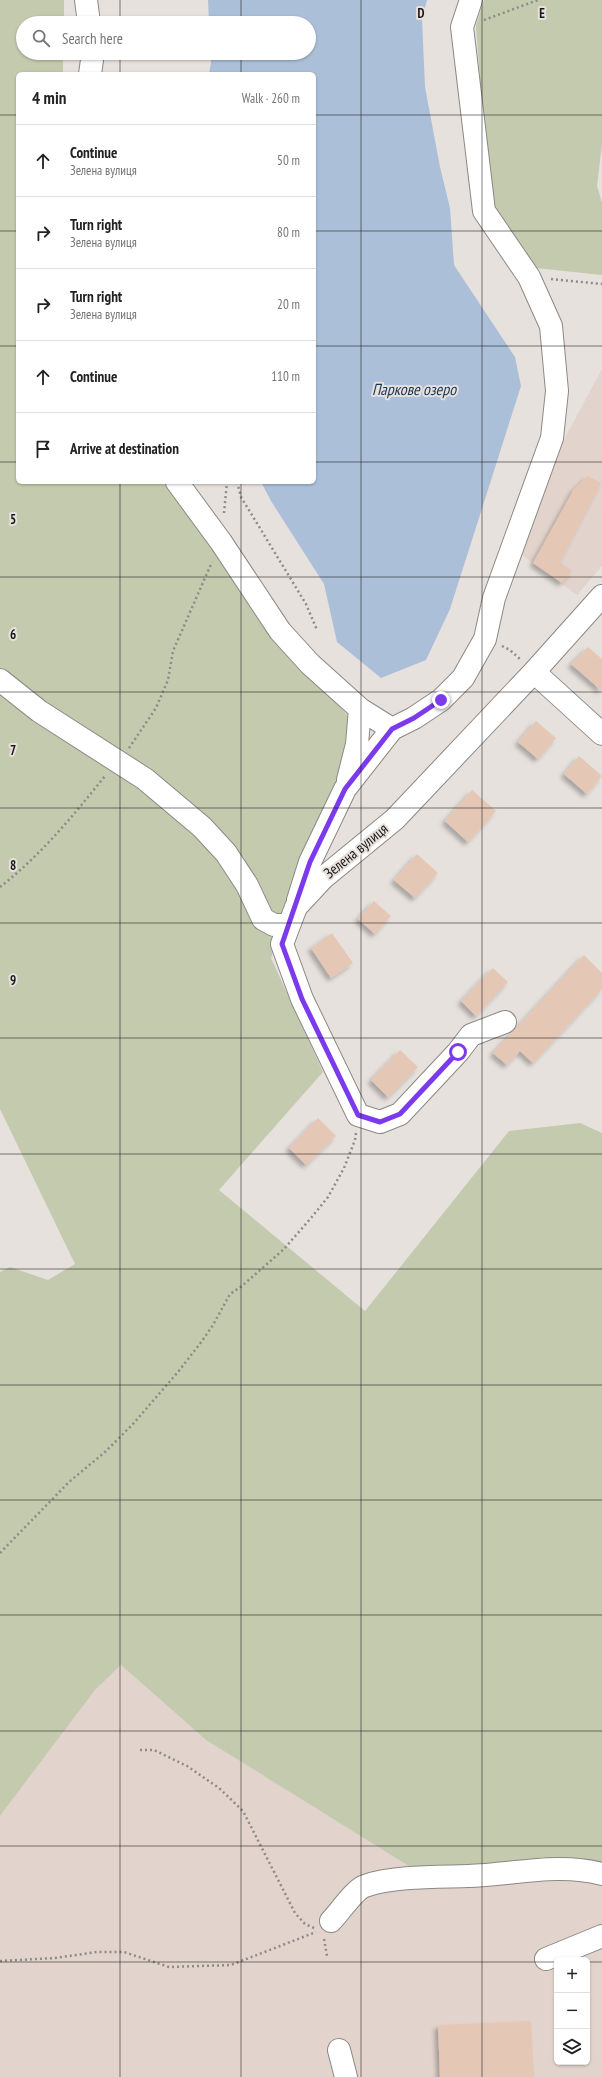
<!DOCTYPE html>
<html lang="en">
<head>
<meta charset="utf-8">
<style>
	body { margin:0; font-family:"PT Sans Narrow",sans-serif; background:#f6f6f6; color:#222 }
	.controls { position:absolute; right:12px; bottom:12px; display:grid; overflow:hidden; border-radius:6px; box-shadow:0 1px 3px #0004 }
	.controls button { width:36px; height:36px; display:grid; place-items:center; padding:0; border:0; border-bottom:1px solid #e0e0e0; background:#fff; color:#222; font:20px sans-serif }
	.stop { position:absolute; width:12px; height:12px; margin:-9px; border:3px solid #7c3aed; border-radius:50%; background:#fff }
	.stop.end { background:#7c3aed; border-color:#fff; box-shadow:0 1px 4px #0008 }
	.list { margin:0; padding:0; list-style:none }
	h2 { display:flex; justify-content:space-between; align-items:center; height:52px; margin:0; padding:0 16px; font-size:17px }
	h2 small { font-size:13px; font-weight:400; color:#767676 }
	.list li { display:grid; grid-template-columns:26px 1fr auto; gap:12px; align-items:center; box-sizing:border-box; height:72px; padding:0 16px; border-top:1px solid #e0e0e0 }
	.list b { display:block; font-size:15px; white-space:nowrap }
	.list p { margin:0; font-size:13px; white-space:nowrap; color:#767676 }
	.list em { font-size:13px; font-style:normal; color:#767676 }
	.icon { flex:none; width:22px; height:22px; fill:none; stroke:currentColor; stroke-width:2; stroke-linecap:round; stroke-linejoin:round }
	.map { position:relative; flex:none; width:602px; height:2077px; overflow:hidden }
	.search { position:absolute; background:#fff; box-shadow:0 1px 3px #0004; left:16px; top:16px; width:300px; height:44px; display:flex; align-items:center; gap:10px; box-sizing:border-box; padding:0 14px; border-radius:22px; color:#767676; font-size:15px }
	.panel { position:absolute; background:#fff; box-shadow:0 1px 3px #0004; left:16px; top:72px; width:300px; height:412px; border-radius:6px }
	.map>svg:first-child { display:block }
</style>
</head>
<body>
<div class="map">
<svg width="602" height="2077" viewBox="0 0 602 2077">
	<defs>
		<filter id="shadow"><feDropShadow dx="-3.5" dy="3.5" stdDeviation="2" flood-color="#0004"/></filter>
	</defs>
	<rect width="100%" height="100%" fill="#e7e1dd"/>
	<path fill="#e2d4cc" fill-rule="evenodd" d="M602 369V566L577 595 519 553 550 465Z
		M121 1665 206 1740 420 1873 602 1861V2077H0V1816L95 1690ZM557 1960H587V2062H557Z"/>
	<path fill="#c4caae" d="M0 0H64V23H23V53H63V74H18V482H166L272 628 349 717 350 749 277 940 271 958 323 1072 219 1190 365 1311 509 1131 580 1123 602 1133V1861L420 1873 206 1740 121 1665 95 1690 0 1816V1272L10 1267 48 1280 75 1264 0 1109Z
		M484 0H602V144L597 186 602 203V275L526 267 488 193 476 25Z"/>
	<path fill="#abbfd8" d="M208 0H427L422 19 425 87 440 167 450 208 454 265 515 357 521 386 450 609 426 660 381 678 337 642 324 584 271 501 261 482H314V74H209L211 63V53H309V23H209Z"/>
	<path fill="#e4c7b5" filter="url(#shadow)" d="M588 476 601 483 560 562 572 571 562 583 533 563 574 489Z
		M588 647 602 659V691L571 664Z
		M536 721 556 738 538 759 518 742Z
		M579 756 602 776 587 794 564 774Z
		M472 790 496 811 468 842 445 821Z
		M417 854 438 873 415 898 394 880Z
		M374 901 391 916 375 934 358 919Z
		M332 933 353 963 331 978 311 948Z
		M584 955 602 973V989L533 1063 520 1051 507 1065 493 1053Z
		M493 968 508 982 476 1016 461 1001Z
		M400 1050 418 1067 388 1097 371 1080Z
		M318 1118 336 1136 306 1165 289 1148Z
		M531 2021 534 2077H440L438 2025Z"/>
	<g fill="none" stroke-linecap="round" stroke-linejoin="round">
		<g stroke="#8d8884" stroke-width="24">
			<path id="minor" d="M86 0 89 23
				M90 74 93 53
				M177 482 221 542 280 631 310 664 360 709 392 729 414 718 441 700 463 678 485 639 494 598 552 438 557 391 551 326 529 277 484 211 462 27 471 0
				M534 672 602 734
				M0 680 39 711 145 779 202 827 226 853 247 885 263 919 274 925H289
				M348 780 357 744 360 709
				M298 900 310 862 345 789 392 729
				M505 1022 471 1035 458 1052 400 1114 380 1122 358 1115 302 999 282 944 296 907 323 878 395 819 534 672 602 596
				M331 1921C339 1913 355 1889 365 1886 392 1876 439 1877 468 1876 512 1875 558 1862 602 1874
				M546 1959 602 1936
				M339 2050 346 2077"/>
		</g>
		<path stroke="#8e8a87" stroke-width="2.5" stroke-dasharray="2 3" stroke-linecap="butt" d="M484 20 538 0
			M551 279 602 284
			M237 482 241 497 306 604 317 630
			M224 513 227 482
			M502 646 510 650 521 660
			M129 748 156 708 168 680 173 651 212 562
			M0 887C40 856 73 816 105 776
			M0 1553 69 1482 105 1452 133 1424 178 1372 202 1341 213 1325 230 1294 242 1286 284 1249 311 1218 328 1197 344 1168 355 1140 356 1133
			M140 1750H154L187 1766 219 1788 243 1811 295 1913 305 1924 314 1928
			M324 1939 327 1956
			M0 1961 55 1958 97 1952H124L169 1967 231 1965 316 1932"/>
		<use href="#minor" stroke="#fff" stroke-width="22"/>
	</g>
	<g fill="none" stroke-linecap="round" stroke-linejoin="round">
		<path stroke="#7c3aed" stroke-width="5" d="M441 700 414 718 392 729 345 789 310 862 282 944 302 999 358 1115 380 1122 400 1114 458 1052"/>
	</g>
	<path fill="none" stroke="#191716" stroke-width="1" stroke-opacity="0.55" d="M120 0V23M241 0V23M361 0V2077M482 0V2077M120 53V74M241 53V74M0 115H18M314 115H602M0 231H18M314 231H602M0 346H18M314 346H602M0 462H18M314 462H602M120 482V2077M241 482V2077M0 577H602M0 692H602M0 808H602M0 923H602M0 1038H602M0 1154H602M0 1269H602M0 1385H602M0 1500H602M0 1615H602M0 1731H602M0 1846H602M0 1962H557M587 1962H602"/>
	<g text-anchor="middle" stroke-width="4" stroke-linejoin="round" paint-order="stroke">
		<g font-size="15" fill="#191716" stroke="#e7e1dd">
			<text transform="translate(356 851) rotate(-39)" y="5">Зелена вулиця</text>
		</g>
		<g font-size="16" font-style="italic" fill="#183658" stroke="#e7e1dd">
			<text x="414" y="395">Паркове озеро</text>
		</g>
	</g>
	<g font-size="13" text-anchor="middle" font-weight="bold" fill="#191716" stroke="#e7e1dd" stroke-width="4" stroke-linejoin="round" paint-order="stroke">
		<text x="421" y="18">D</text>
		<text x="542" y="18">E</text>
		<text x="13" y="524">5</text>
		<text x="13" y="639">6</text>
		<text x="13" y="755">7</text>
		<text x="13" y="870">8</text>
		<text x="13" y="985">9</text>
	</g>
</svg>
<div class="controls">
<button>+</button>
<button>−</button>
<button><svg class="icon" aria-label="layers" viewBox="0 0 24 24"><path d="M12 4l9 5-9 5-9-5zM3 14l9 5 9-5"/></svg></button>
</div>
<div class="stop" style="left:458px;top:1052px"></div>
<div class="stop end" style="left:441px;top:700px"></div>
<div class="search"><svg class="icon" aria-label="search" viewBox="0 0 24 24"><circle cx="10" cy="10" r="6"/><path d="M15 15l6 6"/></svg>Search here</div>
<section class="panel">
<h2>4 min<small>Walk · 260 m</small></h2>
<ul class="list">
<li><svg class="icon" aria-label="ahead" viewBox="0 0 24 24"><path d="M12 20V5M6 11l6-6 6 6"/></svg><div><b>Continue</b><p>Зелена вулиця</p></div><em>50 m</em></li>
<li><svg class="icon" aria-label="right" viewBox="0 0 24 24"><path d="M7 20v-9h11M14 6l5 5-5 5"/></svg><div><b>Turn right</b><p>Зелена вулиця</p></div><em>80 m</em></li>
<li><svg class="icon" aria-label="right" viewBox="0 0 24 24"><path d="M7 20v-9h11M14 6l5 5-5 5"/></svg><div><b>Turn right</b><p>Зелена вулиця</p></div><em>20 m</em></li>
<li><svg class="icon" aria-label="ahead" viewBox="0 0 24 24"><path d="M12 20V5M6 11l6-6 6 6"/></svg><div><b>Continue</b></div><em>110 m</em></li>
<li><svg class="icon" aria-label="arrive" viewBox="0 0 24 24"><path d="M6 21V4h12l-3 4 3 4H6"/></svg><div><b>Arrive at destination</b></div></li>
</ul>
</section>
</div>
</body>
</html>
